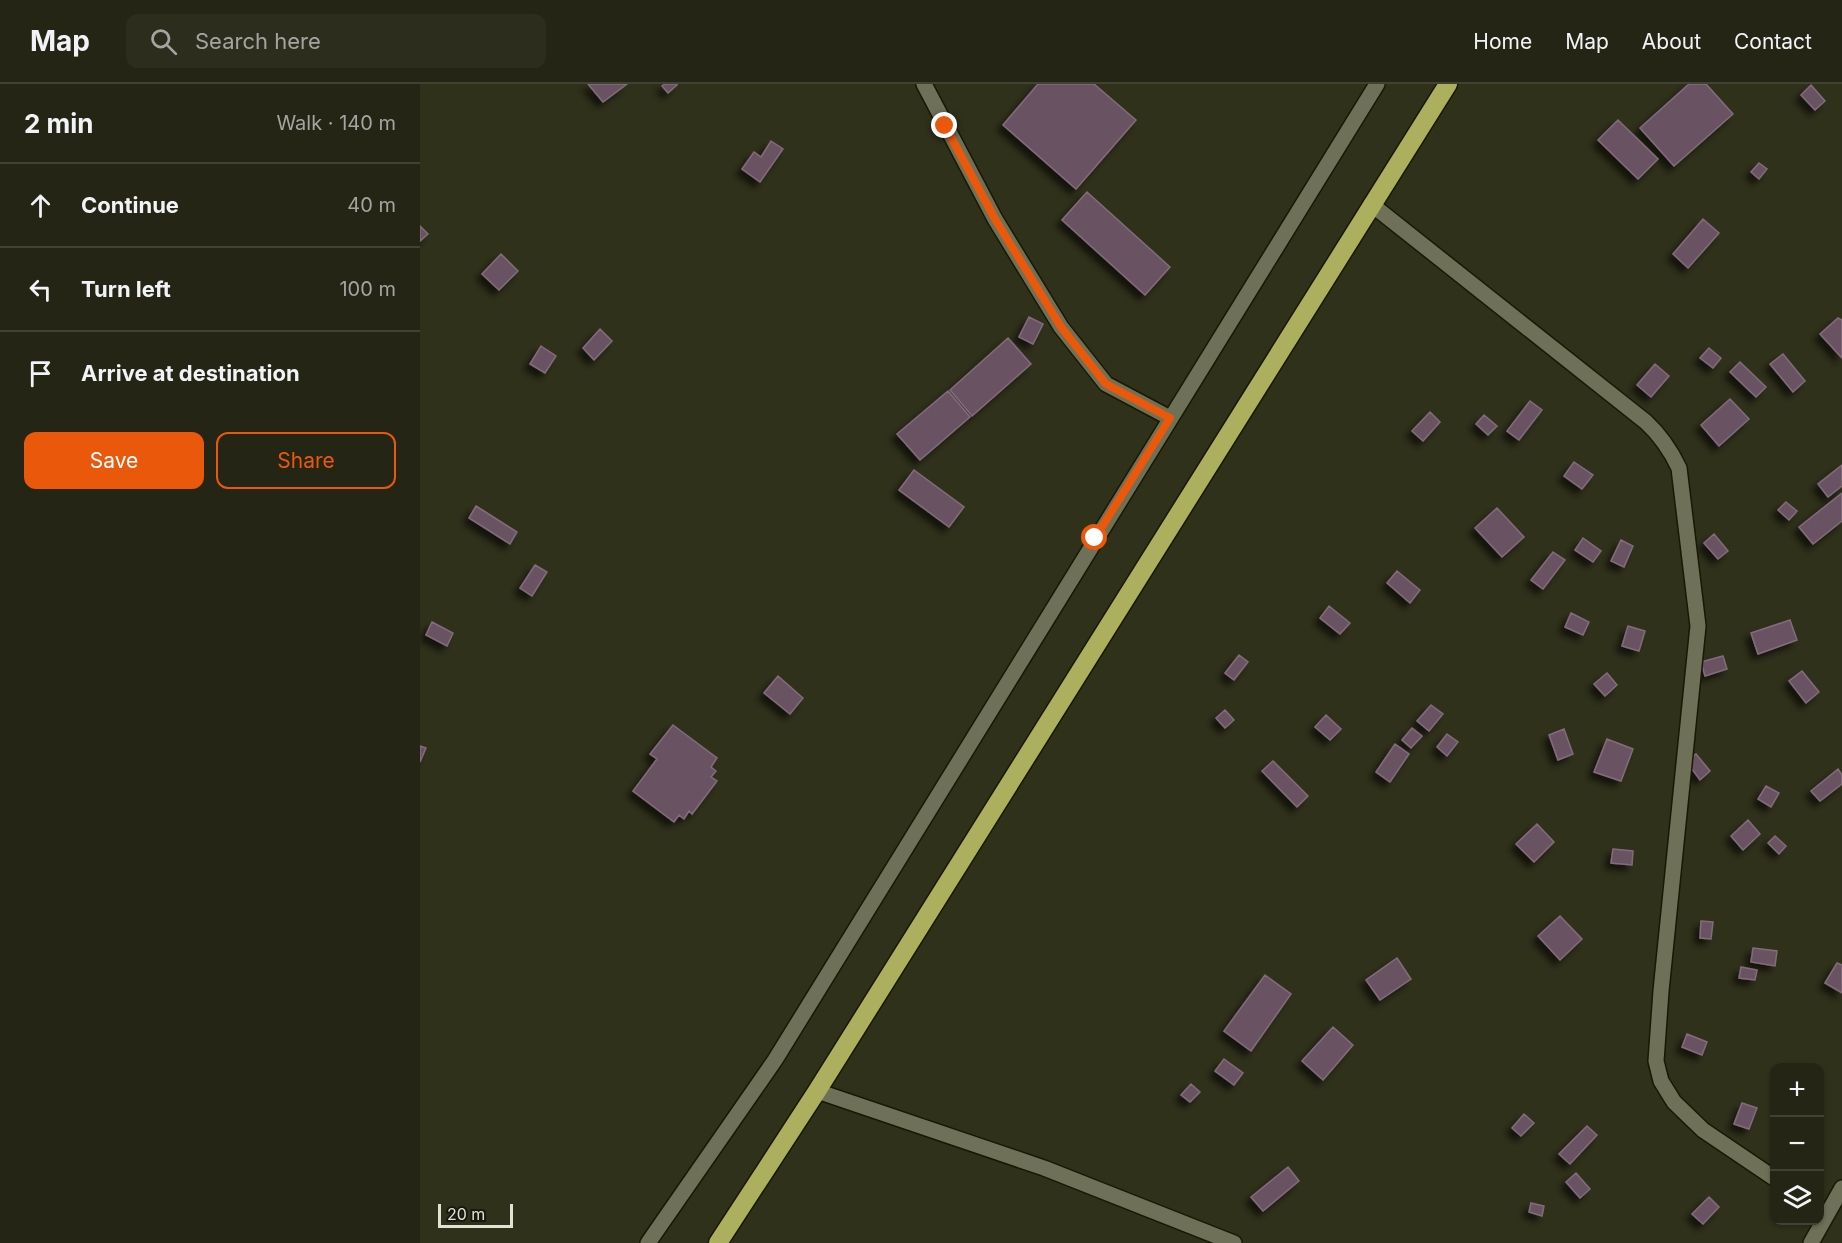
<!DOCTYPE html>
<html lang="en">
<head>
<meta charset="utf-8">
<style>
	body { margin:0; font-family:Inter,sans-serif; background:#2c2d1d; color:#f1f3f6 }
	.controls { position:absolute; right:18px; bottom:18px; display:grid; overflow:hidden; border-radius:12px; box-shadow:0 2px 4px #0004 }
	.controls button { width:54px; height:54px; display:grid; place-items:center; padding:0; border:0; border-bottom:2px solid #414234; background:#242514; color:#f1f3f6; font:30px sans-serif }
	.scale { position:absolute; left:18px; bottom:15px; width:75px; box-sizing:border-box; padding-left:6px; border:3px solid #e1e2d4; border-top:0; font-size:16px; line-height:21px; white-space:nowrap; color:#e1e2d4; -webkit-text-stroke:4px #18180e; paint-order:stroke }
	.stop { position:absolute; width:18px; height:18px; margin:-14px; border:4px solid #ea580c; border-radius:50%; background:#fff }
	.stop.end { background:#ea580c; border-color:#fff; box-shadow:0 2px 6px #0008 }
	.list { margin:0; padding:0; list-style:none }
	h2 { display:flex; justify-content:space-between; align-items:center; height:78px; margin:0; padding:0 24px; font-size:26px }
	h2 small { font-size:20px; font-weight:400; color:#a3a5a0 }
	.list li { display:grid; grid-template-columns:39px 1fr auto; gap:18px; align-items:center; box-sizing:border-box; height:84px; padding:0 24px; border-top:2px solid #414234 }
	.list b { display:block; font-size:22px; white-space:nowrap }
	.list em { font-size:20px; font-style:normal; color:#a3a5a0 }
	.actions { display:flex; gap:12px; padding:18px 24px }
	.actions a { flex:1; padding:14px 0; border:2px solid #ea580c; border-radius:12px; text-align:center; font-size:21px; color:#ea580c }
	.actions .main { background:#ea580c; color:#fff }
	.icon { flex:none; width:33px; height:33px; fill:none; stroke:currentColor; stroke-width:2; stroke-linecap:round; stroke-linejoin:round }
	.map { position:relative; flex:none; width:1422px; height:1159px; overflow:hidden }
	header { display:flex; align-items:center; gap:36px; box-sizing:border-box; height:84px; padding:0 30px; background:#242514; border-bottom:2px solid #414234 }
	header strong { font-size:28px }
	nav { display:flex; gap:33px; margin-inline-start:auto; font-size:21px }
	.search { width:420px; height:54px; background:#2c2d1d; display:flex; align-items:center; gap:15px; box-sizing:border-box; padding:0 21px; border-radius:12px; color:#a3a5a0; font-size:22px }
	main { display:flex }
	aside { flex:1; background:#242514 }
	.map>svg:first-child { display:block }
</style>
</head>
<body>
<header>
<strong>Map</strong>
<div class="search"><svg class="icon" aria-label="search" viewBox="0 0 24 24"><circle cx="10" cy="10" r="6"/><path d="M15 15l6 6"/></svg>Search here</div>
<nav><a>Home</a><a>Map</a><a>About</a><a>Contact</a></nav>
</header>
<main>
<aside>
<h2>2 min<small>Walk · 140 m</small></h2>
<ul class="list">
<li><svg class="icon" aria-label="ahead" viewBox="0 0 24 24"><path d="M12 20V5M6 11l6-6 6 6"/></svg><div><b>Continue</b></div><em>40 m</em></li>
<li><svg class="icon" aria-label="left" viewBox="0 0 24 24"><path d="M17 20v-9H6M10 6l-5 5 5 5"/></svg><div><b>Turn left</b></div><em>100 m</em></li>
<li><svg class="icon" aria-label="arrive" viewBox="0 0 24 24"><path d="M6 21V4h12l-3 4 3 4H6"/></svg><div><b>Arrive at destination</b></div></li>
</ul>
<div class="actions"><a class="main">Save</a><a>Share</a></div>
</aside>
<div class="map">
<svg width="1422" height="1159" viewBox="0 0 1422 1159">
	<defs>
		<filter id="shadow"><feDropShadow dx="-5.5" dy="5.5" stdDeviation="3" flood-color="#0009"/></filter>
	</defs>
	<rect width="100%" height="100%" fill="#30311b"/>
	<path fill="#695363" stroke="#826c7c" stroke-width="1.5" filter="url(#shadow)" d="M168 0H207L183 18Z
		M245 0H257V1L248 9 242 2Z
		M618 0H674L716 36 656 105 583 41Z
		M1269 0H1286L1313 30 1254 82 1220 44Z
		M1391 1 1405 17 1395 26 1381 11Z
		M1198 36 1238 75 1218 95 1178 56Z
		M351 57 363 65 340 98 322 85 334 68 341 73Z
		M1339 79 1347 85 1339 95 1331 88Z
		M667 108 750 183 725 211 642 136Z
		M1283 135 1299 149 1268 184 1253 170Z
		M0 142 8 150 0 157Z
		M81 170 98 187 79 206 62 190Z
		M609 233 623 240 613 260 599 253Z
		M1418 234 1422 236V274L1400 250Z
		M180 245 192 257 174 276 163 264Z
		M588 254 611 280 552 332 530 306Z
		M121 262 136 272 125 289 110 280Z
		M1289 264 1301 274 1293 284 1280 274Z
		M1363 270 1385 297 1373 308 1350 280Z
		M1320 278 1346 303 1336 313 1310 288Z
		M1235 280 1249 292 1231 313 1217 301Z
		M528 307 550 333 500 376 477 350Z
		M1310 315 1329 335 1299 362 1281 341Z
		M1110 317 1122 326 1099 356 1087 347Z
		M1010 328 1020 338 1003 357 992 347Z
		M1064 331 1077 342 1068 351 1056 340Z
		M1154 378 1173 391 1162 405 1144 392Z
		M1422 381V402L1408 413 1398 400Z
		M494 386 544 423 529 443 479 406Z
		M1422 409V437L1393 460 1379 443Z
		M1366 418 1377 427 1369 436 1358 426Z
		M56 422 97 448 90 460 49 434Z
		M1077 424 1104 453 1082 473 1055 444Z
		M1294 450 1308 467 1298 475 1284 459Z
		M1163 454 1181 467 1173 478 1155 466Z
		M1201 456 1213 462 1204 483 1191 477Z
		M1133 468 1145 476 1123 505 1111 496Z
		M115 481 127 488 112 512 100 504Z
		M977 487 1000 506 990 519 967 499Z
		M909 522 930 539 920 550 900 534Z
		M1151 529 1169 538 1163 551 1145 543Z
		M1370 536 1377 556 1338 570 1331 549Z
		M12 538 33 549 27 562 6 551Z
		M1208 542 1225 547 1219 567 1202 562Z
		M819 571 828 578 814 596 805 589Z
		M1303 572 1307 585 1285 592 1281 578Z
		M1382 587 1399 608 1386 619 1369 597Z
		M1187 589 1197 601 1185 612 1174 600Z
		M358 592 383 614 370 630 344 609Z
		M1011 621 1023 630 1009 647 997 637Z
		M805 626 814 636 805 644 796 634Z
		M906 631 921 645 910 656 895 643Z
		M253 641 297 674 291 683 296 687 291 693 297 697 272 730 269 727 264 735 259 731 254 738 213 707 237 675 230 670Z
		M992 644 1002 652 991 664 982 656Z
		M1144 645 1153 670 1138 676 1129 651Z
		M1027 650 1038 658 1027 672 1017 663Z
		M1187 655 1213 665 1201 697 1174 688Z
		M975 660 989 670 970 698 956 688Z
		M0 662 6 664 0 678Z
		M1276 670 1290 687 1280 696 1266 677Z
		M853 677 888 712 877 723 842 687Z
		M1418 685 1422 691V700L1400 717 1391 707Z
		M1346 702 1359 709 1351 723 1338 715Z
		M1328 736 1340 750 1323 766 1311 752Z
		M1117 740 1134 758 1114 778 1096 760Z
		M1355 752 1366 762 1359 770 1348 759Z
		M1193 765 1213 767 1212 781 1191 779Z
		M1140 832 1162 855 1140 876 1118 852Z
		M1281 837 1293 838 1291 855 1280 854Z
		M1333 864 1357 867 1355 882 1331 878Z
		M977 874 991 895 960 916 946 896Z
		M1417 879 1422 881V909L1405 899Z
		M1321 883 1337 886 1335 896 1319 894Z
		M845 891 871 910 831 967 804 947Z
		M913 943 933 961 903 996 882 977Z
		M1267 950 1287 958 1282 971 1262 963Z
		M804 975 823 989 814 1001 795 987Z
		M771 1000 780 1008 770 1018 761 1011Z
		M1322 1019 1337 1024 1329 1045 1314 1040Z
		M1104 1030 1114 1039 1101 1052 1092 1044Z
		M1167 1042 1177 1051 1150 1080 1139 1070Z
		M868 1083 879 1097 843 1127 831 1113Z
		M1156 1089 1170 1105 1160 1114 1146 1098Z
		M1289 1113 1299 1123 1283 1140 1272 1130Z
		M1111 1119 1124 1122 1122 1132 1109 1128Z"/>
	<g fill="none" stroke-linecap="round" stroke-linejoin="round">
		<g stroke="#181904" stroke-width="18">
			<path id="minor" d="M504 0 575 135 641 243 686 300 750 334
				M951 120 1226 338C1241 352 1250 365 1259 384L1278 542 1241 907 1236 977 1241 997 1254 1018 1283 1046 1354 1094
				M397 1007 624 1084 814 1159
				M228 1159 355 976 957 0
				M1391 1159 1422 1104"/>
		</g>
		<g stroke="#181904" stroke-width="21">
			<path id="highway" d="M298 1159 397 1007 1028 0"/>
		</g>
		<use href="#minor" stroke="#6e7057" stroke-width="15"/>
		<use href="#highway" stroke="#acaf5e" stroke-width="18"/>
	</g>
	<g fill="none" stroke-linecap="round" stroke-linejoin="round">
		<path stroke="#ea580c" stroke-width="8" d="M525 42 575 135 641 243 686 300 750 334 675 454"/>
	</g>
</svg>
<div class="controls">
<button>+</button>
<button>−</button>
<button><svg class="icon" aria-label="layers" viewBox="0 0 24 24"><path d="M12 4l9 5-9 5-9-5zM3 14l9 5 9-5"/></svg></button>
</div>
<div class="scale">20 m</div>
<div class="stop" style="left:675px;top:454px"></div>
<div class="stop end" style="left:525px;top:42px"></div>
</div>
</main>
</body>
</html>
